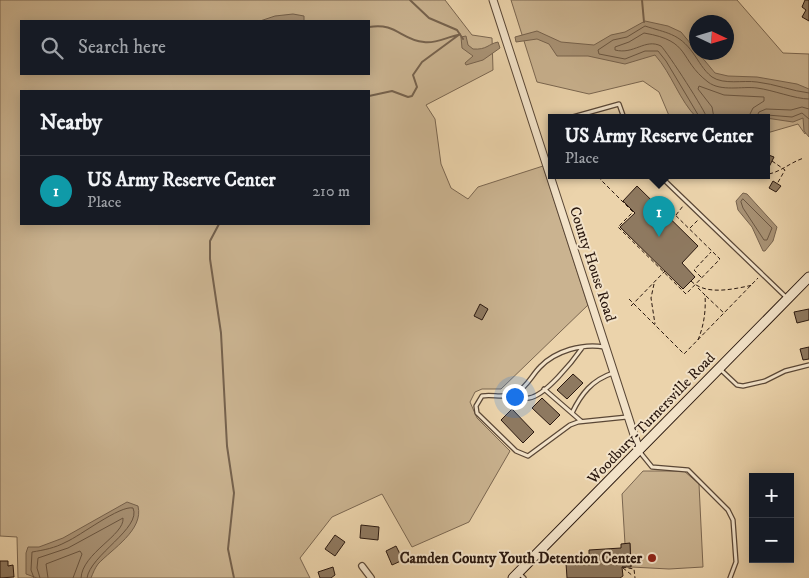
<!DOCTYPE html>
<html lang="en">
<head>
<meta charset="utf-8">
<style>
	body { margin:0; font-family:"IM FELL DW Pica",serif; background:#20242c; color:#f1f3f6 }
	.controls { position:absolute; right:15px; bottom:15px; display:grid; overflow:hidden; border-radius:0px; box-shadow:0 2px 12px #0003 }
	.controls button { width:45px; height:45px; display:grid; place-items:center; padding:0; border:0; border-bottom:1px solid #363941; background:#171b24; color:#f1f3f6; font:25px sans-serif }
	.compass { position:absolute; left:689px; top:15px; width:45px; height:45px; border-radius:50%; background:#171b24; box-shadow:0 2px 12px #0003; rotate:94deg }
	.you { position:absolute; left:514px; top:396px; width:18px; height:18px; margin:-12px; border:4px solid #fff; border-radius:50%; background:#1a73e8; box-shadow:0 0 0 8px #1a73e833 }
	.badge { display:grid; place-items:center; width:32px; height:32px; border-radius:50%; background:#c59692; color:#fff; font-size:16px; font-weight:700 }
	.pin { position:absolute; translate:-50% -41px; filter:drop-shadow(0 1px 2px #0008) }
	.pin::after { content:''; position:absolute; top:26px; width:18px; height:15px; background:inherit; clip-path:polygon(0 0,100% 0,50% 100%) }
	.popup { position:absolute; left:548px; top:114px; width:222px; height:65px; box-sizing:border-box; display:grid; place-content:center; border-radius:0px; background:#171b24; filter:drop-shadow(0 1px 4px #0005); font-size:16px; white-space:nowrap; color:#9ea1a6 }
	.popup b { font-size:19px; color:#f1f3f6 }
	.popup::after { content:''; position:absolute; left:50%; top:100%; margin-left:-10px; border:10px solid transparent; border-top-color:#171b24 }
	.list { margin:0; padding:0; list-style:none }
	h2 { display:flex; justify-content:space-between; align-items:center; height:65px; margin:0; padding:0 20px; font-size:21px }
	h2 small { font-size:16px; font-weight:400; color:#9ea1a6 }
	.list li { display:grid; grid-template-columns:32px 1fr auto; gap:15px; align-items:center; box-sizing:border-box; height:70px; padding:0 20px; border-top:1px solid #363941 }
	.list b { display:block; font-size:19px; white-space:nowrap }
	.list p { margin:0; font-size:16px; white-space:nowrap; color:#9ea1a6 }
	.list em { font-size:16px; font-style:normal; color:#9ea1a6 }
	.icon { flex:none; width:28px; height:28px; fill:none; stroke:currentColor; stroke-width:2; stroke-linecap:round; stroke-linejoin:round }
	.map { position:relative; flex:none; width:809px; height:578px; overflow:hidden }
	.search { position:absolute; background:#171b24; box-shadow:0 2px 12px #0003; left:20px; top:20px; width:350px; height:55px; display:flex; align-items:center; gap:12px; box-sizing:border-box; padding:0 18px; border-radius:0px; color:#9ea1a6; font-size:19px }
	.panel { position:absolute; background:#171b24; box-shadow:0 2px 12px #0003; left:20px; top:90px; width:350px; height:135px; border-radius:0px }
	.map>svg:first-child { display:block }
</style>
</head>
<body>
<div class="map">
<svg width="809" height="578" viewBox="0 0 809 578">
	<rect width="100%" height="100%" fill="#ebd3ab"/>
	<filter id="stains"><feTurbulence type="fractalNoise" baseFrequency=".004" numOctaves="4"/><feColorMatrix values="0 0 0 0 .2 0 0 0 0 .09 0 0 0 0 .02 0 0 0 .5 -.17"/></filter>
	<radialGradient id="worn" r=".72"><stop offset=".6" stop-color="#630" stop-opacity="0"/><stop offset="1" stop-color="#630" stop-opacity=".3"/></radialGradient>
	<path fill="#cab390" stroke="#7a6650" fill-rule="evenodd" d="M0 0H445L472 35 492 38 493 70 426 105 435 119 441 164 451 188 468 199 478 187 543 166 588 305 501 389H482L475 392 470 402 477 418 510 451 469 522 412 547 382 494 332 517 300 558 310 578H18L17 537 0 536ZM21 21H369V74H21ZM21 91H369V224H21Z
		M511 0H737L783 53 809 54V127L805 134 798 124 767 133 766 118H670L659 92 643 81 589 94 537 82ZM696 22H726V52H696Z
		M643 471H684L699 484 703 567 669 569 631 567 630 544H625L622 494Z"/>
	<path fill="#a99376" stroke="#76624d" d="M293 14 304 16V21H260L275 16Z
		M645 21 668 26 681 32 715 73 728 76 757 77 797 84 809 89V137L804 131 803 118 793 122 766 118H697C679 100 672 74 655 55L625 64 588 56H557L549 44 537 39 516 42 515 37 537 31 561 42 594 45 611 35 625 32Z
		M466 36 468 45 473 49C487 50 488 44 498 42L500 48 483 60 466 65 465 63 473 56 462 48 461 37Z
		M743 193 747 194 777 227 773 241 765 251H763L752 227 738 210 736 201Z
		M127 502 138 506C144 530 112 549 98 564 95 568 93 573 91 578H37L26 574V553L28 547H39L63 538Z"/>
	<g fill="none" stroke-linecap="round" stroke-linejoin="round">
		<path stroke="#6a5642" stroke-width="1" d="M700 118 666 61 658 51H645L625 59 599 54 598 50 613 40 627 37 645 26C666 33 679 33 693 53 699 61 703 70 712 77 724 85 743 80 757 82 775 84 792 91 809 93
			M707 118C706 112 668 53 661 46 645 38 634 55 615 50V47L629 42 644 33C692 41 678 59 708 82 721 92 742 86 757 88 773 90 795 99 809 99
			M714 118 712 107 698 89 699 86 724 95 764 97V101L753 108 748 118
			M756 118 759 112 766 109 791 110 802 107 809 109
			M762 118 767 115 792 117 802 113 809 119
			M743 199 772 228 767 240H764L743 208 741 202Z
			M34 578 31 570 32 552C44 550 55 548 66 542 80 536 120 505 133 508 142 528 90 555 87 578
			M40 578 37 568 38 558 68 548 123 518C125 535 82 553 81 578
			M48 578 46 564 80 551 82 554 73 578"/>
		<path stroke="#76624d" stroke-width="2" d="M410 0 429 18 457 30 463 39
			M642 0 644 22
			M369 27C396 22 401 40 424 42 435 44 447 37 458 35
			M369 96 392 91 408 97 412 96 417 87 413 75 422 62 460 34
			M219 224 210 241V259L221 333 227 446 234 493 228 549 234 578"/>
	</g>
	<path fill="#8e7960" stroke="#2a180f" d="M805 0H809V21L802 17 806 10 802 7Z
		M766 154 774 157 766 173Z
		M773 181 781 186 776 192 769 188Z
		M637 186 698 246 682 263 695 277 683 289 620 227 635 213 623 201Z
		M480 304 488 309 482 320 474 316Z
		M809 309V320L797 323 794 312Z
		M809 347V359L803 360 800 349Z
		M573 374 583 383 567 399 557 390Z
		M542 398 560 415 550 425 532 408Z
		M512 409 534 432 523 443 501 420Z
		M361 525 379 527 378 540 360 538Z
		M335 535 345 542 335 556 325 549Z
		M630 543 631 567H622L623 576 620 578H567L566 563 582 562 580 557 589 556V550L621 548V544Z
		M396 546 403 560 392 565 386 551Z
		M0 561H8V566L13 565 14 577 0 578Z
		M333 567 335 575 331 578H320L318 572Z"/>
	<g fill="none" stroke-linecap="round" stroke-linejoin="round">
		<g stroke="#5a4736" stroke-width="5.5">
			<path id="service" d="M569 118 619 104 624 118
				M660 176 787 298
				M604 347C583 343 555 351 540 367 532 375 527 387 516 393 505 399 493 394 482 396L476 406 477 413 516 451 528 456 570 425 578 422 627 417
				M720 369 737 385 743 386 765 381 785 371 809 365
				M544 389 581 421
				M509 396C515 397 523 399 529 398 545 396 573 361 582 348
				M572 413C581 394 592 380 613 373
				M639 451 652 467 688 470 728 510 733 520 736 562 730 578
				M519 573 524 578"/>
		</g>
		<g stroke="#5a4736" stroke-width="8">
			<path id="minor" d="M362 566 371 578"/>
		</g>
		<g stroke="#5a4736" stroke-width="9">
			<path id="tertiary" d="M493 0 639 450"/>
		</g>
		<g stroke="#2a180f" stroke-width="11">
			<path id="secondary" d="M513 578 809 277"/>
		</g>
		<path stroke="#2a180f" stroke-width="1" stroke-dasharray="4 2.5" stroke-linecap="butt" d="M772 161 785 170 777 184
			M769 174C782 171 791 162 804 158
			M599 176 601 180 633 212 618 227 686 294 720 259 663 203
			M676 215 683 206
			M690 228 698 220
			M701 277 694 270 711 252
			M691 281C706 296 734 289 753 285
			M654 284 651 298 655 324
			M706 296 725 314
			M629 299 684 354 758 278
			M631 306 665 271
			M698 340C704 325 706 311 705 295L698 288
			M622 567 634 569 635 578
			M623 568 633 576"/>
		<use href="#service" stroke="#f2e2c8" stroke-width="3"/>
		<use href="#minor" stroke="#f2e2c8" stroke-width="5.5"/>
		<use href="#tertiary" stroke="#f2e2c8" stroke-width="7"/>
		<use href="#secondary" stroke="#f2e2c8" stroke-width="9"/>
	</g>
	<circle fill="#8f2418" stroke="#f2e2c8" stroke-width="2" cx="652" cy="558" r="5"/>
	<g text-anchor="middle" stroke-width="4" stroke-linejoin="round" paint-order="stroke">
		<g font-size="15" fill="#2a180f" stroke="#f2e2c8">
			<text transform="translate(593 264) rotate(72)" y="5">County House Road</text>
			<text transform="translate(651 418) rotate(-46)" y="5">Woodbury-Turnersville Road</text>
		</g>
		<g font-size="15" font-weight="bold" fill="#2a180f" stroke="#f2e2c8" text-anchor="end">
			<text x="642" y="563">Camden County Youth Detention Center</text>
		</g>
	</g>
	<rect width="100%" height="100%" filter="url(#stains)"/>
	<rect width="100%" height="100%" fill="url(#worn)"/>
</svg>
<div class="controls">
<button>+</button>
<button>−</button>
</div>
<svg class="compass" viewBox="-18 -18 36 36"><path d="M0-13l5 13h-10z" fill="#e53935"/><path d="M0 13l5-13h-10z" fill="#9ea1a6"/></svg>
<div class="you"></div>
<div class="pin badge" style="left:659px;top:237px;background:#0f9aa8">1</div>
<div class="popup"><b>US Army Reserve Center</b>Place</div>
<div class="search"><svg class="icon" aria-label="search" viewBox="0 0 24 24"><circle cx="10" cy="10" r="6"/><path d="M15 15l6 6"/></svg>Search here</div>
<section class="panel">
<h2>Nearby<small></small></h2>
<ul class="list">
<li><span class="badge" style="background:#0f9aa8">1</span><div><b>US Army Reserve Center</b><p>Place</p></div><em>210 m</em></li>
</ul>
</section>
</div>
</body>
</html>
